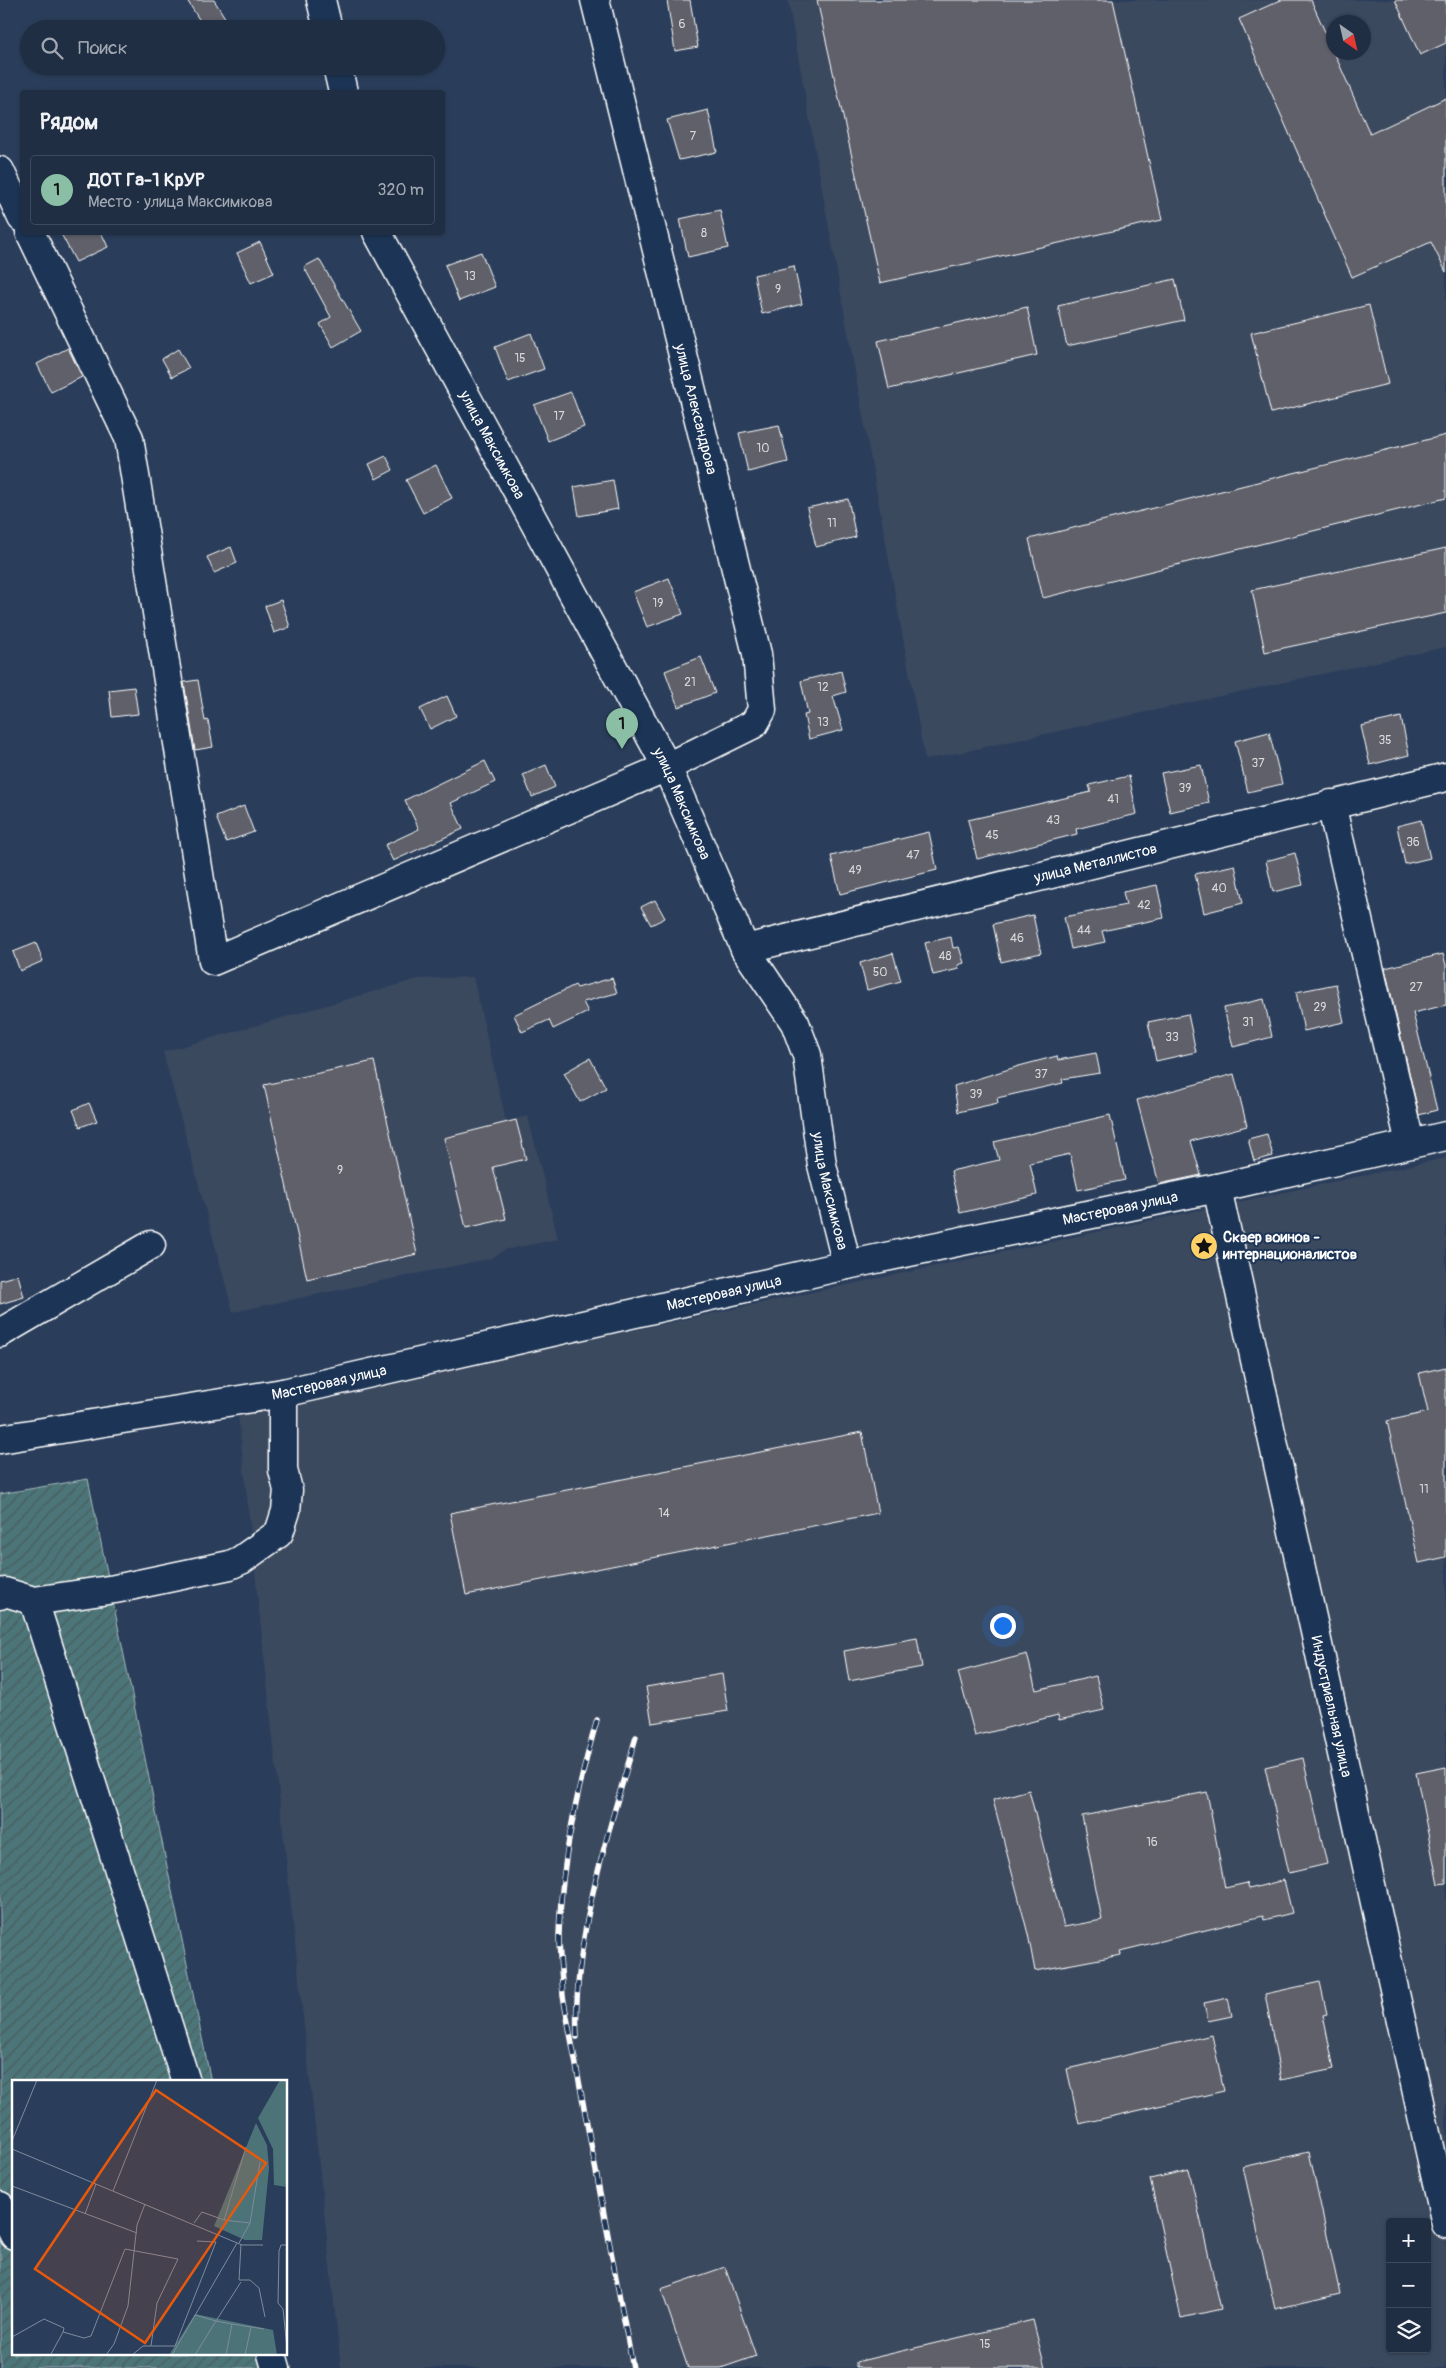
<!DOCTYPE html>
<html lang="ru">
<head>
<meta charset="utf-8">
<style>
	body { margin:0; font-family:Pangolin,sans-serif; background:#28364b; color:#f1f3f6 }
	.controls { position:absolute; right:15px; bottom:15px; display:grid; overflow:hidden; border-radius:5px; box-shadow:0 1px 4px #0004 }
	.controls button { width:45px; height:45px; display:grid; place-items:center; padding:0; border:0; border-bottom:1px solid #3d4a5d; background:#202e44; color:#f1f3f6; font:25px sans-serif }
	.compass { position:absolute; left:1326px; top:15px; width:45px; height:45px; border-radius:50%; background:#202e44; box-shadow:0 1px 4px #0004; rotate:146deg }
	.you { position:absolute; left:1002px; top:1625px; width:18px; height:18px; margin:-12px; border:4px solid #fff; border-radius:50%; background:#1a73e8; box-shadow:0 0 0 8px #1a73e833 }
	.badge { display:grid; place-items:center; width:32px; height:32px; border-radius:50%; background:#8abfa5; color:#111; font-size:16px; font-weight:700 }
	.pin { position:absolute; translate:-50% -41px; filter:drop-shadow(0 1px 2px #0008) }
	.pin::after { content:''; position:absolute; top:26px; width:18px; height:15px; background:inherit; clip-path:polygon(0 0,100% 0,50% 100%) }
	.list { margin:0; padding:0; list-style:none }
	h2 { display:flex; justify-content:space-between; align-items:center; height:65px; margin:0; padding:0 20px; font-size:21px }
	h2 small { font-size:16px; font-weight:400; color:#a2a8b2 }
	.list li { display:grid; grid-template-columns:32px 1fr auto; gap:15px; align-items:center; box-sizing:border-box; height:70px; margin:0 10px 10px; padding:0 10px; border:1px solid #3d4a5d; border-radius:5px }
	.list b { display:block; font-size:19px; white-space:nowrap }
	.list p { margin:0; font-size:16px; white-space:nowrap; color:#a2a8b2 }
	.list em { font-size:16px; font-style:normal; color:#a2a8b2 }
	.icon { flex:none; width:28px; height:28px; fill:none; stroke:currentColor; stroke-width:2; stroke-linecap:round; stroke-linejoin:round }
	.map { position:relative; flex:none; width:1446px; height:2368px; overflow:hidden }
	.search { position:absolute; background:#202e44; box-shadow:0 1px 4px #0004; left:20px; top:20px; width:425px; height:55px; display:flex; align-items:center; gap:12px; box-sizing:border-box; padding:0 18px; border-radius:28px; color:#a2a8b2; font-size:19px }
	.panel { position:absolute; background:#202e44; box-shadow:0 1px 4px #0004; left:20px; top:90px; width:425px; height:145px; border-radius:5px }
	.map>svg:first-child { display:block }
</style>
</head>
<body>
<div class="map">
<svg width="1446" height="2368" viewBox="0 0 1446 2368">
	<defs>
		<pattern id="garden-furrows" width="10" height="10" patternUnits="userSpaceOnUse" patternTransform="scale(1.25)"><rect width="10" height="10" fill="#4c7478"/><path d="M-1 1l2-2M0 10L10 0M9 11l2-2" fill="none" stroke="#4c5c5e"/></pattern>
	</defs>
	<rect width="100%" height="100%" fill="#2a3e5b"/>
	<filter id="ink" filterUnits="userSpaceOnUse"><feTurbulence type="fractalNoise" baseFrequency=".02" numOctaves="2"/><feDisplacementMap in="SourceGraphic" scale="10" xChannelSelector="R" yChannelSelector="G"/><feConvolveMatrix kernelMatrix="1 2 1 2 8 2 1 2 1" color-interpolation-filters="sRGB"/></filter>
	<g filter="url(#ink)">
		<path fill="#3a485f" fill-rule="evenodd" d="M788 0H1446V647L925 760ZM1334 22H1364V52H1334Z
			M473 977 506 1121 528 1116 558 1239 504 1250 492 1258 233 1312 163 1052 418 979Z
			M1446 1158V2368H341L238 1414ZM1390 2222H1427V2349H1390Z"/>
		<path fill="url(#garden-furrows)" stroke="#a6babc" d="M88 1479 211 2082H14V2354H266L269 2368H0V1494Z"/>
		<path fill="#5f6169" stroke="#fff" d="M187 0H214L232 29H205Z
			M667 0H690L698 47 675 51Z
			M817 0H1113L1162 220 880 283Z
			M1281 0H1311L1370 134 1446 98V272L1431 242 1352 277 1239 19Z
			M1395 0H1446V43L1420 55Z
			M708 110 717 152 679 160 667 120Z
			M720 210 728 248 688 257 680 219Z
			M60 232H101L108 247 76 262Z
			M260 242 274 273 251 283 237 253Z
			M481 252 495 287 459 301 445 265Z
			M319 259 361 331 333 347 320 324 331 317 304 267Z
			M794 266 802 304 762 314 754 275Z
			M1175 279 1184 320 1067 346 1058 306Z
			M1369 305 1388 384 1271 413 1251 333Z
			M1027 307 1037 355 889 389 878 341Z
			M531 333 544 369 508 382 495 347Z
			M68 348 82 377 51 392 37 364Z
			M178 349 189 368 172 377 162 359Z
			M571 392 584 427 548 441 534 405Z
			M779 425 788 462 748 472 739 433Z
			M1446 435V498L1043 598 1029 539Z
			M386 456 393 470 376 479 369 464Z
			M436 465 452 498 423 513 406 480Z
			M613 480 618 509 579 516 574 487Z
			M848 499 856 537 816 547 807 508Z
			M231 547 237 563 214 573 207 557Z
			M1446 548V613L1265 652 1252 590Z
			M669 578 683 614 647 627 633 592Z
			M281 600 290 627 274 633 265 606Z
			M701 657 715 693 678 707 665 671Z
			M841 671 846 692 833 696 843 730 809 739 804 715 808 714 801 681Z
			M198 680 205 721 208 720 213 747 195 750 184 682Z
			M134 687 138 714 112 717 109 690Z
			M447 696 456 716 430 729 420 709Z
			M1401 717 1409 755 1370 765 1361 726Z
			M1269 732 1282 784 1248 792 1235 741Z
			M485 761 495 782 451 803 463 829 393 861 385 845 419 829 405 800Z
			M546 765 555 787 532 797 523 775Z
			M1201 765 1209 803 1170 812 1161 773Z
			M1129 776 1137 814 1076 829 1077 834 977 859 968 820 1091 792 1089 785Z
			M244 806 254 832 226 842 216 817Z
			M1421 820 1430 858 1405 864 1397 826Z
			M929 832 937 870 840 894 831 856Z
			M1295 853 1303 885 1273 892 1266 861Z
			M1235 865 1243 903 1204 913 1195 874Z
			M1157 885 1164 918 1102 931 1105 942 1071 949 1064 917 1126 905 1123 892Z
			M655 900 665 918 651 925 641 907Z
			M1033 915 1041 953 1001 962 993 924Z
			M951 937 953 948 959 947 964 963 958 965 959 969 933 975 925 943Z
			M36 943 43 961 20 971 13 952Z
			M893 953 901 981 867 990 860 963Z
			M1443 954 1446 965V1005L1413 1013 1437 1110 1419 1115 1385 968Z
			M612 978 617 993 583 1002 588 1012 553 1029 549 1020 522 1032 514 1015 575 985 577 988Z
			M1336 984 1344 1022 1304 1031 1296 992Z
			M1264 999 1272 1037 1233 1047 1224 1008Z
			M1188 1014 1196 1052 1156 1061 1148 1022Z
			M1096 1053 1100 1073 1062 1079 1063 1083 997 1098 998 1103 958 1112 954 1086 1019 1066 1057 1056 1058 1060Z
			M590 1058 606 1088 580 1102 564 1073Z
			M374 1061 417 1254 307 1279 264 1085Z
			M1234 1074 1247 1126 1191 1141 1201 1175 1159 1184 1137 1100Z
			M89 1103 97 1121 80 1127 73 1110Z
			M1110 1115 1125 1180 1078 1190 1070 1154 1030 1163 1037 1195 960 1213 951 1171 999 1160 994 1142Z
			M516 1120 526 1159 493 1167 506 1219 466 1228 444 1138Z
			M1267 1134 1273 1156 1254 1161 1248 1139Z
			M18 1275 24 1297 0 1304V1280Z
			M1446 1367V1557L1419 1563 1387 1421 1428 1412 1419 1373Z
			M862 1432 878 1513 466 1595 450 1513Z
			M917 1638 922 1667 849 1681 844 1651Z
			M1027 1654 1036 1690 1096 1676 1104 1710 1059 1720 1058 1715 975 1736 958 1672Z
			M722 1674 728 1711 652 1723 646 1687Z
			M1303 1758 1327 1864 1289 1873 1265 1767Z
			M1446 1767V1883L1438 1884 1416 1773Z
			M1029 1790 1064 1927 1102 1920 1082 1816 1207 1792 1225 1888 1247 1883 1249 1889 1284 1880 1292 1913 1264 1920 1263 1916 1120 1951 1121 1955 1035 1971 1028 1934 993 1800Z
			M1320 1982 1327 2014 1323 2015 1334 2069 1281 2080 1265 1994Z
			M1228 1998 1232 2016 1208 2021 1204 2003Z
			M1212 2035 1224 2091 1079 2124 1067 2069Z
			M1309 2152 1340 2294 1275 2309 1243 2167Z
			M1189 2170 1221 2309 1181 2318 1150 2179Z
			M725 2267 756 2356 721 2368H688L661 2289Z
			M1033 2320 1045 2368H856V2362Z"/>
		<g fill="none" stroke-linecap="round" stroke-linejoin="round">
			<g stroke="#fff" stroke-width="31">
				<g id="minor">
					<path d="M321 0 328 29"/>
					<path d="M337 66 343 92"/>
					<path d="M0 171 22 218"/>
					<path d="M30 232 129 438 213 961 667 767 754 724 762 710 757 654 595 0"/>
					<path id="s1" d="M377 232 667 767 745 949 795 1023 807 1055 822 1165 847 1265"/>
					<path d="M1331 804 1410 1143"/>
					<path id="s2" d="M745 949 1446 777"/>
					<path id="s3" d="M1217 1188 1446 2224"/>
					<path d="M0 1333 151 1245"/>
					<path id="s4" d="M0 1439 283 1393 847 1265 1217 1188 1446 1136"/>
					<path d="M0 1595 5 1592 34 1601 186 2082"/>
					<path d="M34 1601 115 1589 230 1565 241 1560 279 1533 286 1511 288 1490 283 1470V1393"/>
					<path d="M0 2206 14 2235"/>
					<path d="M272 2354 276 2368"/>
				</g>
			</g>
			<use href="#minor" stroke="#1d3557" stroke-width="28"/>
			<g stroke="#fff" stroke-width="5.5">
				<path id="rail" d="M597 1720C577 1789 561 1862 559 1935 559 1955 562 1976 563 1996L633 2368
					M577 2037C572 1940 609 1830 636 1737"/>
			</g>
			<use href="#rail" stroke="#1d3557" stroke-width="4" stroke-dasharray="11" stroke-linecap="butt"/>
		</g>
	</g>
	<defs>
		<g id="sight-disc" transform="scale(1.4375)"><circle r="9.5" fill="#ffd166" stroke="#1d3557"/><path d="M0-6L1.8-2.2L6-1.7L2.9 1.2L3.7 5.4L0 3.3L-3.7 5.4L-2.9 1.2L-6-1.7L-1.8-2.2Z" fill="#111"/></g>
	</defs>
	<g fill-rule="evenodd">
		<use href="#sight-disc" x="1204" y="1246"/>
	</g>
	<g text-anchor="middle" stroke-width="4" stroke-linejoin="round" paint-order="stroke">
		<g font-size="12" fill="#d7d8da">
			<text x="682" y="28">6</text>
			<text x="693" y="140">7</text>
			<text x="704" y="237">8</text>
			<text x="470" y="280">13</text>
			<text x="778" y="293">9</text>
			<text x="520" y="362">15</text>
			<text x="559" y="420">17</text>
			<text x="763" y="452">10</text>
			<text x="832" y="527">11</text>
			<text x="658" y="607">19</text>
			<text x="690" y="686">21</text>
			<text x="823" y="691">12</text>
			<text x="823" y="726">13</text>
			<text x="1385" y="744">35</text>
			<text x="1258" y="767">37</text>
			<text x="1185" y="792">39</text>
			<text x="1113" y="803">41</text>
			<text x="1053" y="824">43</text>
			<text x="992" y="839">45</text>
			<text x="1413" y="846">36</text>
			<text x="913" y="859">47</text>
			<text x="855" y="874">49</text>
			<text x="1219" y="892">40</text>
			<text x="1144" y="909">42</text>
			<text x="1084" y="934">44</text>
			<text x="1017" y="942">46</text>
			<text x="945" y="960">48</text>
			<text x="880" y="976">50</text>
			<text x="1416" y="991">27</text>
			<text x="1320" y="1011">29</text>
			<text x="1248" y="1026">31</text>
			<text x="1172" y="1041">33</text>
			<text x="1041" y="1078">37</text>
			<text x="976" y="1098">39</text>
			<text x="340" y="1174">9</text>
			<text x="1424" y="1493">11</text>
			<text x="664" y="1517">14</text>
			<text x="1152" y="1846">16</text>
			<text x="985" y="2348">15</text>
		</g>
		<g font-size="15" fill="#fff" stroke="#1d3557">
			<text transform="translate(696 409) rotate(76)" y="5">улица Александрова</text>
			<text dy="5" stroke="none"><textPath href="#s1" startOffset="242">улица Максимкова</textPath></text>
			<text dy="5" stroke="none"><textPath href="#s1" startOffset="648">улица Максимкова</textPath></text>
			<text dy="5" stroke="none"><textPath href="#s2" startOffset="361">улица Металлистов</textPath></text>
			<text dy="5" stroke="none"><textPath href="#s1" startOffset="1068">улица Максимкова</textPath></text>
			<text dy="5" stroke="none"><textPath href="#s4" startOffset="1144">Мастеровая улица</textPath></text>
			<text dy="5" stroke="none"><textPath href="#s4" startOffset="739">Мастеровая улица</textPath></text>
			<text dy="5" stroke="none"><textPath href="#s4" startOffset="334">Мастеровая улица</textPath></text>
			<text dy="5" stroke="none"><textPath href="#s3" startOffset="531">Индустриальная улица</textPath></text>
		</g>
		<g font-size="15" font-weight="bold" fill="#fff" stroke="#1d3557" text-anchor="start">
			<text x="1223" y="1242">Сквер воинов -<tspan x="1223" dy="17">интернационалистов</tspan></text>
		</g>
	</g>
	<g transform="translate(12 2080)">
		<rect width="275" height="275" fill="#2a3e5b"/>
		<path d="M268 0H275V107L262 105 261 69 246 38ZM244 43 255 65 257 88 250 160H233L202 146ZM183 234 261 250 265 275H157Z" fill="#4c7478"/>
		<path fill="none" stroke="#7f8b9d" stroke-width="1" d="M0 61 25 0M234 67 212 140 238 143M0 69 230 165H251M0 106 125 153M101 111 145 0M73 134 84 104M182 143 190 132 212 140M227 163 238 143 248 82M229 164 227 200H238L247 208 253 237M275 165H269L267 171 266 223 271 229 275 268M183 235 204 241 229 202M220 244 252 249M0 257 32 239 52 248 51 252M163 266 204 162 185 161M39 274 51 252 72 258 79 256 113 169 166 179 145 223 139 266M94 275 102 264 116 226 125 145 133 124M120 275 131 266H163M160 275 225 163M183 275 204 241 220 244 214 275M233 275 239 247"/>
		<path fill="#e8590c" fill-opacity="0.15" stroke="#e8590c" stroke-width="2.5" d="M144 10 254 83 133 263 23 189Z"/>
		<rect width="275" height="275" fill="none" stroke="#fff" stroke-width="2.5"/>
	</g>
</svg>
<div class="controls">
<button>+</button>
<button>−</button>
<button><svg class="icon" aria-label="layers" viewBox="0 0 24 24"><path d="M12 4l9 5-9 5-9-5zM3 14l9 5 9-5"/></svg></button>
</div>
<svg class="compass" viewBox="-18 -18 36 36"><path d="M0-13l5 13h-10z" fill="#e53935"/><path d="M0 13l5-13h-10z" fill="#a2a8b2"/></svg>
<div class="you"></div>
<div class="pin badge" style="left:622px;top:749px">1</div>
<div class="search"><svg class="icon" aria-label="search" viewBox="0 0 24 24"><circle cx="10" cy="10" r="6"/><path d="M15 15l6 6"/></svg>Поиск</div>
<section class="panel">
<h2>Рядом<small></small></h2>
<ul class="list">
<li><span class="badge">1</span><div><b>ДОТ Га-1 КрУР</b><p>Место · улица Максимкова</p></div><em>320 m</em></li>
</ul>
</section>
</div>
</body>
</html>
